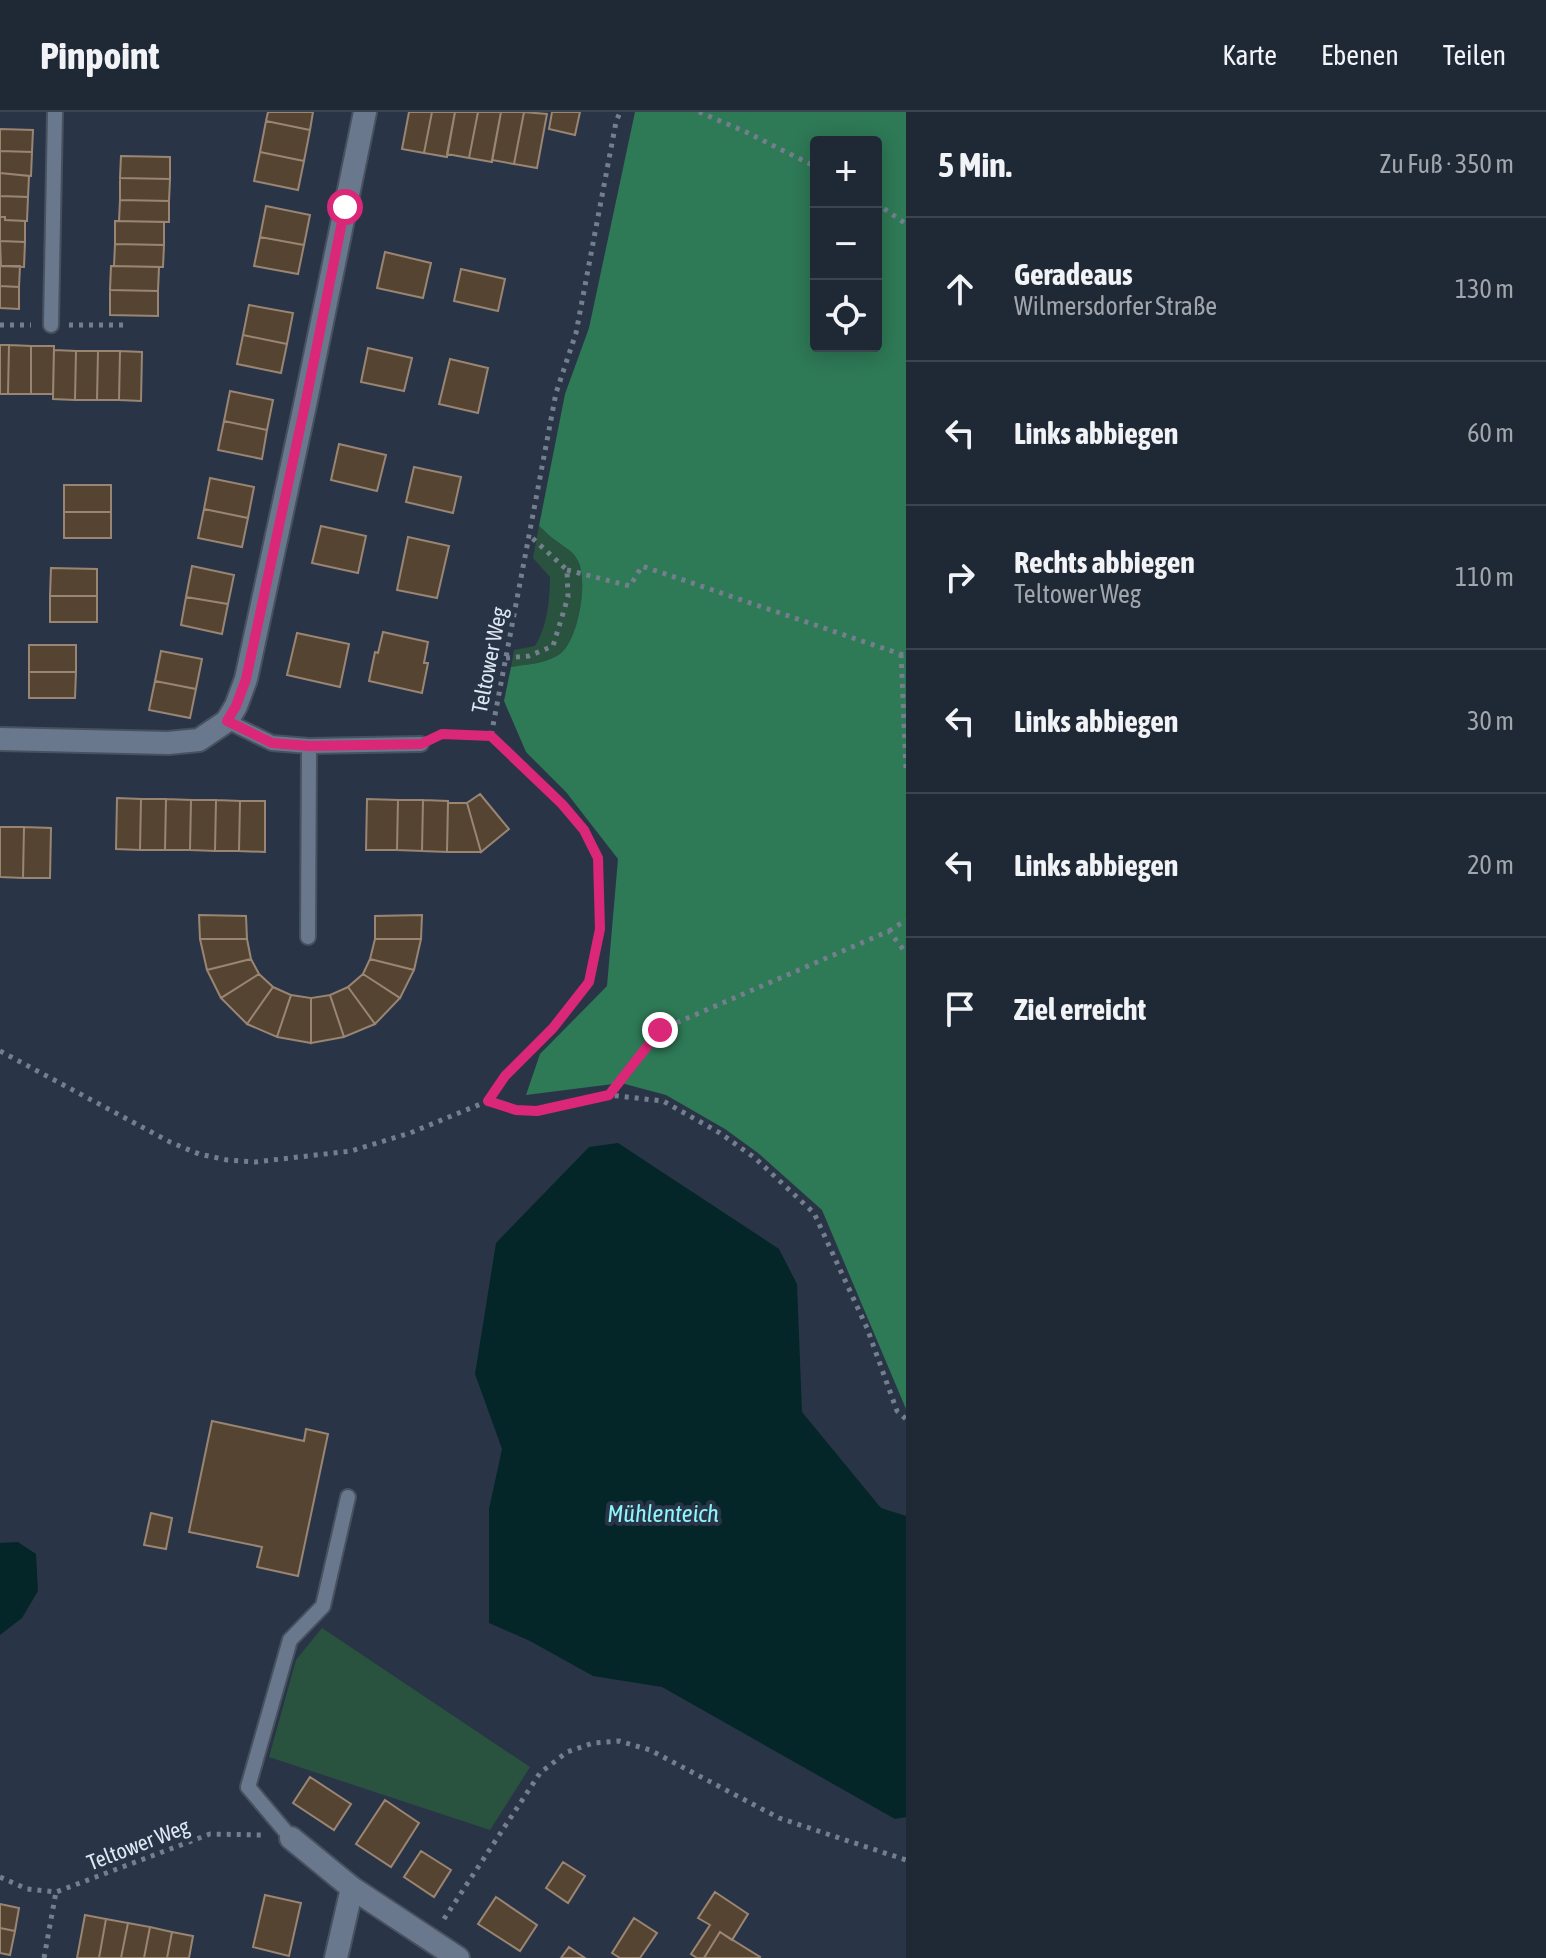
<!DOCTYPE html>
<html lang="de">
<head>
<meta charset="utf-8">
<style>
	body { margin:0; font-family:"Asap Condensed",sans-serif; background:#27303d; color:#f1f3f6 }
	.controls { position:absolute; right:24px; top:24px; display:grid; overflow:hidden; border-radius:8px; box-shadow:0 4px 20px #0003 }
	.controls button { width:72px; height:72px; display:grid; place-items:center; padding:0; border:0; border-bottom:2px solid #3c4450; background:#1f2835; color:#f1f3f6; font:40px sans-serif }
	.stop { position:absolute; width:24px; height:24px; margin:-18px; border:6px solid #db2777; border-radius:50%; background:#fff }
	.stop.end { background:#db2777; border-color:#fff; box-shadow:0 2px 8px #0008 }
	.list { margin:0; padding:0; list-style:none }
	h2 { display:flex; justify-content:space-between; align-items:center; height:104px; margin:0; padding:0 32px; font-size:34px }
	h2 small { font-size:26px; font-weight:400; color:#a1a6ad }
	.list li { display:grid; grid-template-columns:52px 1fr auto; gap:24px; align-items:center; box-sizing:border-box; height:144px; padding:0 32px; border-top:2px solid #3c4450 }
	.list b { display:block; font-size:30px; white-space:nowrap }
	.list p { margin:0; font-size:26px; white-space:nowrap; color:#a1a6ad }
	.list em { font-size:26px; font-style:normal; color:#a1a6ad }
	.icon { flex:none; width:44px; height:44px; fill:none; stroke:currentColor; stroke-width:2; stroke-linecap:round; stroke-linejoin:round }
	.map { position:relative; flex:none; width:906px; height:1846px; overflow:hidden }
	header { display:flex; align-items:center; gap:48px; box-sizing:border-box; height:112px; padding:0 40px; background:#1f2835; border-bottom:2px solid #3c4450 }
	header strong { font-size:38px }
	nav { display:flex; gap:44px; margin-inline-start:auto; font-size:28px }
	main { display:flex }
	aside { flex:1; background:#1f2835 }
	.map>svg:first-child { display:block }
</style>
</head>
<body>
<header>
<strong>Pinpoint</strong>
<nav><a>Karte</a><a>Ebenen</a><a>Teilen</a></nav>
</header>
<main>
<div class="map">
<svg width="906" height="1846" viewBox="0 0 906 1846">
	<rect width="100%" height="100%" fill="#293547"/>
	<path fill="#29533e" d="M539 414C545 419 551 426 558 430 565 436 572 438 577 447 589 467 579 527 560 542 546 552 527 552 511 555L514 538 535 534C547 516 550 487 550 465L533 446Z
		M322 1516 530 1655 490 1718 269 1645 296 1548Z"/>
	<path fill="#2e7956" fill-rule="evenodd" d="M635 0H906V1297L822 1098 758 1041 725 1017 666 983 621 971 526 983 540 942 607 874 618 747 566 680 526 640 504 589 511 555C527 552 546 552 560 542 579 527 589 467 577 447 572 438 565 436 558 430 551 426 545 419 539 414L565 282 589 216ZM816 30H876V234H816Z"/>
	<path fill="#052628" d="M618 1031 779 1137 797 1172 802 1300 881 1396 906 1404V1705L895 1707 662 1575 593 1564 530 1529 489 1511V1397L502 1337 475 1262 496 1131 589 1035Z
		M18 1430 36 1442 38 1479 22 1506 0 1523V1431Z"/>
	<path fill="#564433" stroke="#9a8573" stroke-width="2" d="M268 0H313L310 18 266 9Z
		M409 0H432L424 41 402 37Z
		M432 0H455L447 45 424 41Z
		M455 0H478L469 46 447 42Z
		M478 0H501L492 50 469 46Z
		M501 0H524L514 52 492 48Z
		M524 0 547 2 537 56 514 52Z
		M552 0H580L575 23 549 17Z
		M266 9 310 18 304 49 260 40Z
		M0 17 33 18 32 40 0 39Z
		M0 39 32 40 31 64 0 61Z
		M260 40 304 49 298 78 254 69Z
		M121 44 170 45V67L120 66Z
		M0 61 29 64 28 85 0 84Z
		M120 66 170 67 169 89 120 88Z
		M0 84 28 85 27 109 5 108V105H0Z
		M120 88 169 89V110L119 109Z
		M266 94 310 103 304 133 260 125Z
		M0 105H5V108L25 109V130L0 129Z
		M115 109 164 110V133L115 132Z
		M260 125 304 133 298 162 254 154Z
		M0 129 25 130 24 155 1 154Z
		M115 132 164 133 163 155 114 154Z
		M385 140 431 151 423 186 377 176Z
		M0 149 1 154H20L19 175 0 174Z
		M111 154 159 155 158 179 110 178Z
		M461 157 505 167 498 199 454 189Z
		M0 174 19 175V197L0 196Z
		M110 178 158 179V204L110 203Z
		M249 193 293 201 287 232 243 223Z
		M243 223 287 232 281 261 237 252Z
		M0 233H9L8 282H0Z
		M9 233 31 234V282H8Z
		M31 234H54L53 282H31Z
		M368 236 412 246 404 279 361 270Z
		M54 238 76 239 75 288 53 287Z
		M76 239H98L97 288H75Z
		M98 239H120L119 288H97Z
		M120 239 142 240 141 289 119 288Z
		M450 247 488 256 478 301 439 292Z
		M230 279 273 288 267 318 224 309Z
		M224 309 267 318 262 347 218 338Z
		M339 332 386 343 377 379 331 368Z
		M414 355 461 365 453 401 406 390Z
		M210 366 254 375 248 406 204 397Z
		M64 373H111V400H64Z
		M204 397 248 406 242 435 198 426Z
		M64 400H111V426H64Z
		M321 414 366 424 358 461 312 451Z
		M408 425 449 434 437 486 397 478Z
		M192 454 234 463 228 492 186 485Z
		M51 456 97 457V484H50Z
		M50 484H97V510H50Z
		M186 485 228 492 222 522 181 513Z
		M383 520 428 530 424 551H428L422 581 369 569 375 540 378 541Z
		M297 521 349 532 340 575 287 563Z
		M29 533H76V560H29Z
		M161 539 202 547 196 577 155 569Z
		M29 560H76L75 586H29Z
		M155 569 196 577 190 606 149 598Z
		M480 682 509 717 481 740 467 691Z
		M117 686 141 687 140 738 116 737Z
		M141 687H166L165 738H140Z
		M166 687 191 688 190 738H165Z
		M367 687 398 688 397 738H366Z
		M191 688H216L215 739 190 738Z
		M216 688 240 689 239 739H215Z
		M398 688H423L422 739 397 738Z
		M423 688 448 689 447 740 422 739Z
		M240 689H265V740L239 739Z
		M448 691H467L481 740H447Z
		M0 715H24L23 766 0 765Z
		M24 715 51 716 50 766H23Z
		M199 803 246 804 247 827H200Z
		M422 803 421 827H375V804Z
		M200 827H247L251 847 207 858Z
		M375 827H421L414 858 370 847Z
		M251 847 259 862 221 886 207 858Z
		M370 847 414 858 400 886 363 862Z
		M259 862 273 875 247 912 221 886Z
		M363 862 400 886 375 912 348 875Z
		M273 875 291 883 277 925 247 912Z
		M348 875 375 912 344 925 330 883Z
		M291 883 311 886V931L277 925Z
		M330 883 344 925 311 931V886Z
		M212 1309 304 1329 306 1317 328 1322 298 1464 257 1455 262 1435 189 1420Z
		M151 1401 172 1406 166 1437 144 1433Z
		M310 1665 351 1692 334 1718 293 1691Z
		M385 1688 419 1711 391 1755 356 1732Z
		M421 1739 451 1758 434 1785 404 1765Z
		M563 1750 585 1764 568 1791 546 1776Z
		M715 1780 748 1802 732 1828 720 1820 704 1846H697L691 1842 710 1813 698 1806Z
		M265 1783 301 1791 289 1844 253 1835Z
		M496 1785 537 1813 520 1839 478 1812Z
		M0 1792 19 1796 15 1819 0 1816Z
		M85 1803 106 1807 99 1846H77Z
		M634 1806 657 1821 640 1846H620L612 1841Z
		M106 1807 128 1811 121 1846H99Z
		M128 1811 150 1815 144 1846H121Z
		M150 1815 172 1820 167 1846H144Z
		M0 1816 15 1819 10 1843 0 1841Z
		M172 1820 193 1824 189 1846H167Z
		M720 1820 760 1845 759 1846H704Z
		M569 1835 585 1846H561Z"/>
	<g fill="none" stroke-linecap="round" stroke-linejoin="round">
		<g stroke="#475160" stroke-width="18">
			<path id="service" d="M51 213 55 0
				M227 609 272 631 309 634 421 632
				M308 825 309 634
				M291 1726 248 1675 290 1528 323 1494 348 1385"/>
		</g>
		<g stroke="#475160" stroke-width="26">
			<path id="minor" d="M0 627 168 631 199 628 227 609 236 594 246 567 305 293 365 0
				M291 1726 352 1776 458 1846
				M336 1846 352 1776"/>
		</g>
		<path stroke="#747f8e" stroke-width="5" stroke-dasharray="4 6" stroke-linecap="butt" d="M699 0 746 20 816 55
			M876 91 906 112
			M0 213H31
			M69 213H127
			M567 458 630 474 642 454 906 544
			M901 542 906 658
			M506 546 529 544 553 534 568 485 567 458 530 424
			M436 625 442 622 491 624
			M889 819 906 808
			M0 939 170 1030 199 1042 227 1048 255 1050 351 1039 410 1021 488 989 505 964 553 916 589 870 600 817 598 746 584 718 562 692 491 624 556 281 576 221 616 10 620 0
			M609 982 660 918 889 819 906 841
			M488 989 516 998 537 999 609 983 663 989 720 1021 755 1046 814 1101 867 1216 897 1299 906 1307
			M0 1765 27 1777 56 1780 210 1722 262 1723
			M444 1807 540 1661 567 1640 593 1631 619 1629 650 1638 779 1706 906 1748
			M44 1846 56 1780"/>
		<use href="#service" stroke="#6a788d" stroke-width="14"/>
		<use href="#minor" stroke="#6a788d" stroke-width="22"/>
	</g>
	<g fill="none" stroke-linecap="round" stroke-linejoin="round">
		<path stroke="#db2777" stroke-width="10" d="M345 95 305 293 246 567 236 594 227 609 272 631 309 634 421 632 442 622 491 624 562 692 584 718 598 746 600 817 589 870 553 916 505 964 488 989 516 998 537 999 609 983 660 918"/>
	</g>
	<g text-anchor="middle" stroke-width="8" stroke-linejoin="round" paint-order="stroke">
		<g font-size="22" fill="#dfe7f3" stroke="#293547">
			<text transform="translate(489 548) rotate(-79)" y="8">Teltower Weg</text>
			<text transform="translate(138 1732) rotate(-21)" y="8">Teltower Weg</text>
		</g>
		<g font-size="24" font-style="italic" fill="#8cf6fc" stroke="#293547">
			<text x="663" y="1410">Mühlenteich</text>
		</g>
	</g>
</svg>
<div class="controls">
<button>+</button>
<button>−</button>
<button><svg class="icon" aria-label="locate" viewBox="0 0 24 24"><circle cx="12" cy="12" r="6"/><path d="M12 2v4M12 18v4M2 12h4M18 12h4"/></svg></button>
</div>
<div class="stop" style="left:345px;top:95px"></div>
<div class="stop end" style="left:660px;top:918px"></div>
</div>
<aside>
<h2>5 Min.<small>Zu Fuß · 350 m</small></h2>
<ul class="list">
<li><svg class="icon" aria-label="ahead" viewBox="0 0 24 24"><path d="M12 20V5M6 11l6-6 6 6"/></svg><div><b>Geradeaus</b><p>Wilmersdorfer Straße</p></div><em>130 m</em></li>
<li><svg class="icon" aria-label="left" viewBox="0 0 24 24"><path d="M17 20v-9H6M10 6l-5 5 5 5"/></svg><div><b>Links abbiegen</b></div><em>60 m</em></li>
<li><svg class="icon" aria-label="right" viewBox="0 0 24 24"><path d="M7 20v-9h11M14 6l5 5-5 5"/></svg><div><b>Rechts abbiegen</b><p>Teltower Weg</p></div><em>110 m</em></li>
<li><svg class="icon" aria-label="left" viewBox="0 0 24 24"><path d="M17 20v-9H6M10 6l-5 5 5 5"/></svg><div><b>Links abbiegen</b></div><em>30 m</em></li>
<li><svg class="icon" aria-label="left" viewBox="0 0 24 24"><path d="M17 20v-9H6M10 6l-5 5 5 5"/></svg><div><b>Links abbiegen</b></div><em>20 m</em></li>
<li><svg class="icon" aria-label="arrive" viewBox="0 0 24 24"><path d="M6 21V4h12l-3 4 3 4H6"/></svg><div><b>Ziel erreicht</b></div></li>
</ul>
</aside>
</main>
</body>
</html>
